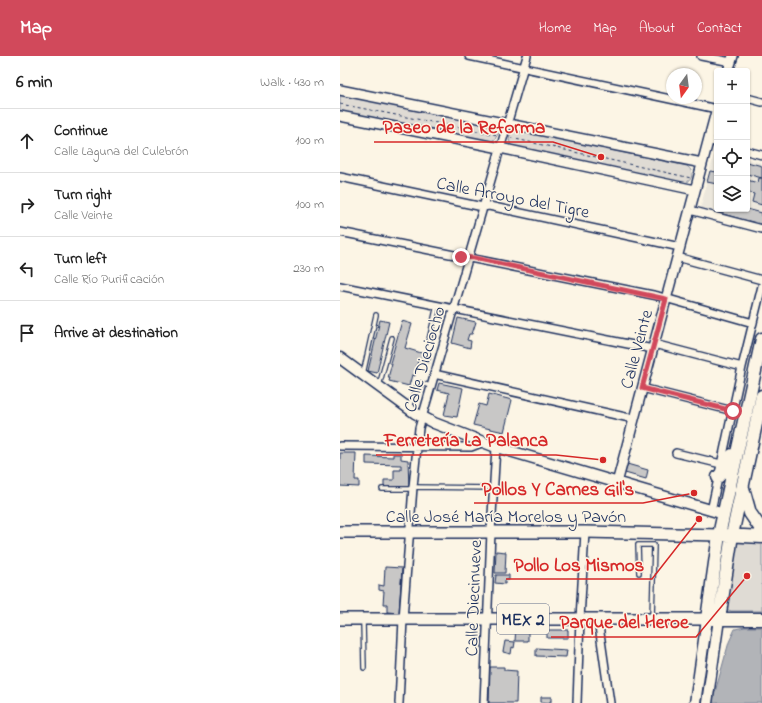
<!DOCTYPE html>
<html lang="en">
<head>
<meta charset="utf-8">
<style>
	body { margin:0; font-family:"Indie Flower",sans-serif; background:#f6f6f6; color:#222 }
	.controls { position:absolute; right:12px; top:12px; display:grid; overflow:hidden; border-radius:4px; box-shadow:0 1px 3px #0004 }
	.controls button { width:36px; height:36px; display:grid; place-items:center; padding:0; border:0; border-bottom:1px solid #e0e0e0; background:#fff; color:#222; font:20px sans-serif }
	.compass { position:absolute; left:326px; top:12px; width:36px; height:36px; border-radius:50%; background:#fff; box-shadow:0 1px 3px #0004; rotate:194deg }
	.stop { position:absolute; width:12px; height:12px; margin:-9px; border:3px solid #d1495b; border-radius:50%; background:#fff }
	.stop.end { background:#d1495b; border-color:#fff; box-shadow:0 1px 4px #0008 }
	.list { margin:0; padding:0; list-style:none }
	h2 { display:flex; justify-content:space-between; align-items:center; height:52px; margin:0; padding:0 16px; font-size:17px }
	h2 small { font-size:13px; font-weight:400; color:#767676 }
	.list li { display:grid; grid-template-columns:26px 1fr auto; gap:12px; align-items:center; box-sizing:border-box; height:64px; padding:0 16px; border-top:1px solid #e0e0e0 }
	.list b { display:block; font-size:15px; white-space:nowrap }
	.list p { margin:0; font-size:13px; white-space:nowrap; color:#767676 }
	.list em { font-size:13px; font-style:normal; color:#767676 }
	.icon { flex:none; width:22px; height:22px; fill:none; stroke:currentColor; stroke-width:2; stroke-linecap:round; stroke-linejoin:round }
	.map { position:relative; flex:none; width:422px; height:647px; overflow:hidden }
	header { display:flex; align-items:center; gap:24px; box-sizing:border-box; height:56px; padding:0 20px; background:#d1495b; color:#fff }
	header strong { font-size:19px }
	nav { display:flex; gap:22px; margin-inline-start:auto; font-size:14px }
	main { display:flex }
	aside { flex:1; background:#fff }
	.map>svg:first-child { display:block }
</style>
</head>
<body>
<header>
<strong>Map</strong>
<nav><a>Home</a><a>Map</a><a>About</a><a>Contact</a></nav>
</header>
<main>
<aside>
<h2>6 min<small>Walk · 430 m</small></h2>
<ul class="list">
<li><svg class="icon" aria-label="ahead" viewBox="0 0 24 24"><path d="M12 20V5M6 11l6-6 6 6"/></svg><div><b>Continue</b><p>Calle Laguna del Culebrón</p></div><em>100 m</em></li>
<li><svg class="icon" aria-label="right" viewBox="0 0 24 24"><path d="M7 20v-9h11M14 6l5 5-5 5"/></svg><div><b>Turn right</b><p>Calle Veinte</p></div><em>100 m</em></li>
<li><svg class="icon" aria-label="left" viewBox="0 0 24 24"><path d="M17 20v-9H6M10 6l-5 5 5 5"/></svg><div><b>Turn left</b><p>Calle Río Purificación</p></div><em>230 m</em></li>
<li><svg class="icon" aria-label="arrive" viewBox="0 0 24 24"><path d="M6 21V4h12l-3 4 3 4H6"/></svg><div><b>Arrive at destination</b></div></li>
</ul>
</aside>
<div class="map">
<svg width="422" height="647" viewBox="0 0 422 647">
	<rect width="100%" height="100%" fill="#fcf5e5"/>
	<filter id="ink" filterUnits="userSpaceOnUse"><feTurbulence type="fractalNoise" baseFrequency=".025" numOctaves="2"/><feDisplacementMap in="SourceGraphic" scale="8" xChannelSelector="R" yChannelSelector="G"/><feConvolveMatrix kernelMatrix="1 2 1 2 8 2 1 2 1" color-interpolation-filters="sRGB"/></filter>
	<g filter="url(#ink)">
		<path fill="#ece7dc" d="M377 95V153H407V103L422 107V170L360 154 374 98Z"/>
		<path fill="#dfdbd4" stroke="#7d8599" d="M0 36 156 70 158 78 155 83 150 86 0 55Z
			M176 74 347 110C355 116 353 125 343 128L173 91C167 85 168 77 176 74Z
			M399 485 422 486V555H391L386 553 397 487Z"/>
		<path fill="#b2b4b8" stroke="#767f94" d="M405 571H422V647H372L389 586 395 573Z"/>
		<path fill="#c8c7c6" stroke="#1b2f5e" d="M407 106 422 110V122L407 118Z
			M370 115 377 116V128L367 126Z
			M419 122H422V149L412 146 414 138 407 136V124L418 127Z
			M377 151V153H407L422 157V169L376 156Z
			M118 262 136 266 132 278H129L127 284 131 285 130 292 112 287Z
			M40 264 49 266 37 317 28 315Z
			M62 265 72 268 65 292 91 300 89 307 78 304 75 320 72 319 69 330 49 325 50 322H48L52 307H50Z
			M99 327 123 332 117 361 104 359 109 337 97 334Z
			M149 338 172 344 164 376 133 369 139 348 146 350Z
			M0 397H16L15 424H19V431L0 430Z
			M53 398H61V403L68 404 69 431H44V424H54V414H61V409L26 408V400L53 401Z
			M287 408 308 414 306 423 285 417Z
			M156 495 166 496 165 517H155Z
			M45 511 62 512 59 557 47 556V548H43L44 535 39 534V529L44 530Z
			M156 519H169V524H165V528L155 527Z
			M176 570H188V585H175Z
			M207 574H228V582H207Z
			M165 585 175 586 174 592 172 591 171 598 163 596Z
			M196 592 227 594 226 601 196 600Z
			M150 611H164V614L177 615 176 647H149Z
			M201 641H212V645H210V647L201 646Z"/>
		<g fill="none" stroke-linecap="round" stroke-linejoin="round">
			<g stroke="#1b2f5e" stroke-width="6">
				<path id="service" d="M89 284 97 249
					M23 318 36 259
					M39 330 52 282
					M69 351 78 328 80 327 91 330
					M42 433H69L73 431 154 432
					M299 517 298 489H314L312 562
					M23 565 24 612"/>
			</g>
			<g stroke="#1b2f5e" stroke-width="10">
				<path id="minor" d="M129 0 377 53
					M361 0 391 6
					M407 42 422 46
					M368 84 377 87
					M407 95 422 99
					M0 121 143 151 149 150 340 191
					M350 154 422 173
					M0 176 318 240 413 267
					M337 201 422 224
					M0 230 313 293
					M314 288 402 311
					M94 318 294 363
					M302 332 393 355
					M0 390 131 391 144 386
					M336 397 381 408
					M371 455 402 311 422 230
					M258 563 270 647
					M59 647 63 563 73 431 79 372 187 0
					M144 647 151 476 156 391
					M237 647 240 563 245 476"/>
			</g>
			<g stroke="#1b2f5e" stroke-width="12">
				<path id="tertiary" d="M388 15 393 0
					M0 34 362 107
					M0 60 160 92 355 134
					M277 427 377 52"/>
			</g>
			<g stroke="#1b2f5e" stroke-width="13">
				<path id="secondary" d="M0 302 75 357 94 367 156 391 384 458
					M355 647 367 563
					M367 647 379 563"/>
			</g>
			<g stroke="#1b2f5e" stroke-width="14">
				<path id="primary" d="M0 476H245L379 479
					M0 563H367"/>
			</g>
			<g stroke="#1b2f5e" stroke-width="15">
				<path id="trunk" d="M422 283 379 479 367 563H422
					M378 421 388 411 392 399
					M403 432 410 457 421 473
					M385 479 422 481
					M379 563 392 479 422 340"/>
			</g>
			<path stroke="#1b2f5e" stroke-width="1" stroke-dasharray="3 3" stroke-linecap="butt" d="M0 48 158 79
				M171 82 351 122"/>
			<use href="#service" stroke="#fcf5e5" stroke-width="3.5"/>
			<use href="#minor" stroke="#fcf5e5" stroke-width="7"/>
			<use href="#tertiary" stroke="#fcf5e5" stroke-width="9"/>
			<use href="#secondary" stroke="#fcf5e5" stroke-width="10"/>
			<use href="#primary" stroke="#fcf5e5" stroke-width="11"/>
			<use href="#trunk" stroke="#fcf5e5" stroke-width="12"/>
		</g>
	</g>
	<g fill="none" stroke-linecap="round" stroke-linejoin="round" filter="url(#ink)">
		<path stroke="#d1495b" stroke-width="5" d="M121 201 134 202 326 243 302 332 393 355"/>
	</g>
	<g text-anchor="middle" stroke-width="3" stroke-linejoin="round" paint-order="stroke">
		<rect fill="#fcf5e5" stroke="#5e6a86" stroke-width="1" x="157" y="548" width="52" height="30" rx="3"/>
		<g font-size="17" font-weight="bold" fill="#1b2f5e">
			<text x="183" y="569">MEX 2</text>
		</g>
		<g font-size="18" fill="#1b2f5e" stroke="#fcf5e5">
			<text transform="translate(173 141) rotate(11)" y="6">Calle Arroyo del Tigre</text>
			<text transform="translate(296 293) rotate(-75)" y="6">Calle Veinte</text>
			<text transform="translate(84 303) rotate(-74)" y="6">Calle Dieciocho</text>
			<text x="166" y="466">Calle José María Morelos y Pavón</text>
			<text transform="translate(133 542) rotate(-88)" y="6">Calle Diecinueve</text>
		</g>
	</g>
	<path fill="none" stroke="#d62828" stroke-width="1.5" d="M261 101L213 86H34M263 404L216 399H36M354 437L303 447H134M359 463L312 523H166M407 520L356 581H211"/>
	<g fill="#d62828" stroke="#fcf5e5" stroke-width="1.5">
		<circle cx="261" cy="101" r="4"/>
		<circle cx="263" cy="404" r="4"/>
		<circle cx="354" cy="437" r="4"/>
		<circle cx="359" cy="463" r="4"/>
		<circle cx="407" cy="520" r="4"/>
	</g>
	<g font-size="19" text-anchor="middle" font-weight="bold" fill="#d62828" stroke="#fcf5e5" stroke-width="3" stroke-linejoin="round" paint-order="stroke">
		<text x="124" y="77">Paseo de la Reforma</text>
		<text x="126" y="390">Ferretería La Palanca</text>
		<text x="218" y="439">Pollos Y Carnes Gil's</text>
		<text x="239" y="515">Pollo Los Mismos</text>
		<text x="284" y="572">Parque del Heroe</text>
	</g>
</svg>
<div class="controls">
<button>+</button>
<button>−</button>
<button><svg class="icon" aria-label="locate" viewBox="0 0 24 24"><circle cx="12" cy="12" r="6"/><path d="M12 2v4M12 18v4M2 12h4M18 12h4"/></svg></button>
<button><svg class="icon" aria-label="layers" viewBox="0 0 24 24"><path d="M12 4l9 5-9 5-9-5zM3 14l9 5 9-5"/></svg></button>
</div>
<svg class="compass" viewBox="-18 -18 36 36"><path d="M0-13l5 13h-10z" fill="#e53935"/><path d="M0 13l5-13h-10z" fill="#767676"/></svg>
<div class="stop" style="left:393px;top:355px"></div>
<div class="stop end" style="left:121px;top:201px"></div>
</div>
</main>
</body>
</html>
